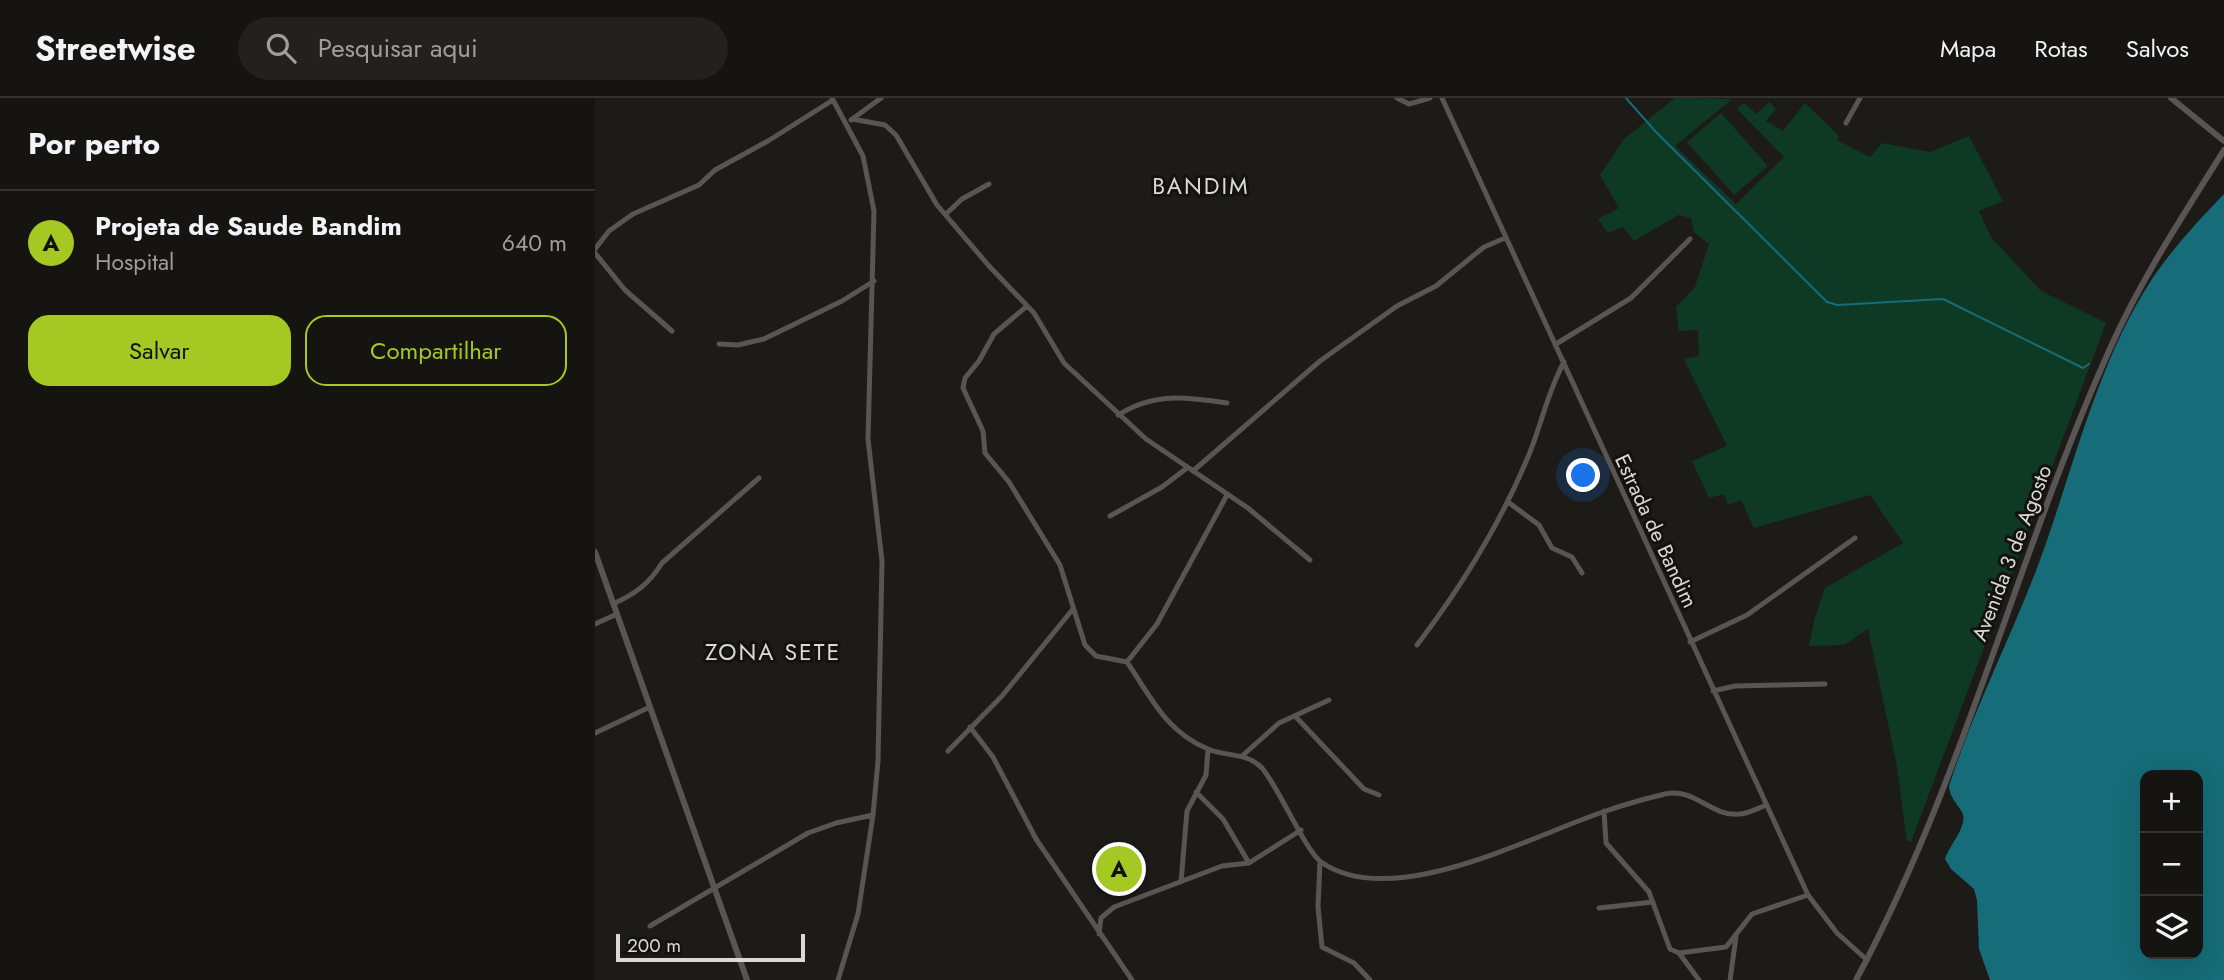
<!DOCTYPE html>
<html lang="pt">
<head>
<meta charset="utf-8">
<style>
	body { margin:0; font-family:Jost,sans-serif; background:#23211f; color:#f1f3f6 }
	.controls { position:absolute; right:21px; bottom:21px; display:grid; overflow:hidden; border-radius:14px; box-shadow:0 7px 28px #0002 }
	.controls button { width:63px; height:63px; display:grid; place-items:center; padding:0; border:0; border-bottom:2px solid #353331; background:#161411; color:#f1f3f6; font:35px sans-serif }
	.scale { position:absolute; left:21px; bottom:18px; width:189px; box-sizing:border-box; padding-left:7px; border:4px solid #dad9d5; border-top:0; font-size:19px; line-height:24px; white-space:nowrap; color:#dad9d5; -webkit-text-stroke:5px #14120e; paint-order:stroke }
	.you { position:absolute; left:989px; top:378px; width:24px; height:24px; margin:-18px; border:5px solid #fff; border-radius:50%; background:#1a73e8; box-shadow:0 0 0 10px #1a73e833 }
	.badge { display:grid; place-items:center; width:46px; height:46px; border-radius:50%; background:#a5c823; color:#111; font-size:23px; font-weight:700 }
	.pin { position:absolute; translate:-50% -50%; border:4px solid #fff; box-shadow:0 2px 7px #0006 }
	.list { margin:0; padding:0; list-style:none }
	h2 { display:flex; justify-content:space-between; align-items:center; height:91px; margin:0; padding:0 28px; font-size:30px }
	h2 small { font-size:23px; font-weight:400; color:#9e9e9f }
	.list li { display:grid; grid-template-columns:46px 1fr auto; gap:21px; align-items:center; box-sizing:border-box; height:105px; padding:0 28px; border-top:2px solid #353331 }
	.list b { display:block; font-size:26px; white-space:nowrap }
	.list p { margin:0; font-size:23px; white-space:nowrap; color:#9e9e9f }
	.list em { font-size:23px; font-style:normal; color:#9e9e9f }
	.actions { display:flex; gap:14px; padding:21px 28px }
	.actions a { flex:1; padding:16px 0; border:2px solid #a5c823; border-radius:21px; text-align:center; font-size:24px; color:#a5c823 }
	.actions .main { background:#a5c823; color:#111 }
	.icon { flex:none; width:38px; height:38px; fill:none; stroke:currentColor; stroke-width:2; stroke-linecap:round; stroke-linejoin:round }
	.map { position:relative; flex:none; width:1629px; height:882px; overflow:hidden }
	header { display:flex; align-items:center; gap:42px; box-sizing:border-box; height:98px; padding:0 35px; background:#161411; border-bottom:2px solid #353331 }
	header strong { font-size:33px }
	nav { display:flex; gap:38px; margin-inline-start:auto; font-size:24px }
	.search { width:490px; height:63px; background:#23211f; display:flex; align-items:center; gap:18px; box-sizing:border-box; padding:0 24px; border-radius:38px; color:#9e9e9f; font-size:26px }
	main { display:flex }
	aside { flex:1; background:#161411 }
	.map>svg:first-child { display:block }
</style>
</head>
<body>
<header>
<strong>Streetwise</strong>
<div class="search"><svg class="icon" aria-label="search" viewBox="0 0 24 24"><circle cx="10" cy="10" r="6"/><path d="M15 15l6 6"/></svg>Pesquisar aqui</div>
<nav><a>Mapa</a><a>Rotas</a><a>Salvos</a></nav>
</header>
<main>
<aside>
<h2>Por perto<small></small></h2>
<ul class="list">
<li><span class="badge">A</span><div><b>Projeta de Saude Bandim</b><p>Hospital</p></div><em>640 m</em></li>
</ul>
<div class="actions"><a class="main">Salvar</a><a>Compartilhar</a></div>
</aside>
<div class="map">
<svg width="1629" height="882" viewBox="0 0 1629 882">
	<rect width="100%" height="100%" fill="#1d1b17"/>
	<path fill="#0e3925" d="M1080 0 1137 1 1080 48 1141 106 1189 59 1142 11 1149 5 1162 16 1174 4 1181 11 1171 23 1188 33 1210 5 1244 38 1242 42 1275 59 1287 45 1335 54 1374 38 1408 103 1384 113 1396 139 1446 193 1511 225 1316 744 1312 743 1301 663 1273 531 1249 547 1214 548 1220 519 1230 490 1308 445 1275 397 1159 430 1146 402 1133 407 1129 396 1114 400 1097 363 1132 348 1089 261 1104 258 1103 232 1084 233 1081 209 1100 189 1114 146 1099 134 1096 120 1083 117 1039 143 1028 129 1013 135 1003 121 1024 110 1005 77 1029 41Z
		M1126 15 1173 68 1139 97 1092 44Z"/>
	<path fill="#166c78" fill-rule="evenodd" d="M1629 96V882H1395L1384 851 1382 802 1379 791 1356 771 1350 761C1354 747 1374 727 1367 714 1361 704 1355 700 1354 688 1379 610 1417 538 1445 462 1479 369 1502 265 1557 181 1577 151 1604 122 1629 96ZM1550 677H1603V856H1550Z"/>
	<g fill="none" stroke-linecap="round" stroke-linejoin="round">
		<path stroke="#166c78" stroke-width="2" d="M1031 0 1061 34 1232 204 1242 207 1348 201 1488 270 1494 266"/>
		<path stroke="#585554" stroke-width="5" d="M237 0 268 58 279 113 273 341 287 463 283 663 278 717 263 816 243 882
			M802 0 814 6 835 0
			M847 0 1213 797 1242 835 1272 862
			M257 21 290 27 301 37 342 107 394 168 439 215 469 265 551 341 653 410 715 462
			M256 22 286 0
			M1251 25 1265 0
			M351 116 367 101 394 86
			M0 151 14 133 38 116 104 87 120 72 173 43 238 2
			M0 155 30 192 77 233
			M432 208 399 236 384 263 370 280 368 290 388 333 390 355 414 384 465 467 490 547 501 558 532 564C556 599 571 634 613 651 631 659 652 654 667 670 684 690 710 752 726 764 797 814 936 738 1008 714 1028 707 1049 701 1070 696 1099 689 1116 719 1144 716 1152 716 1161 711 1169 708
			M124 246 143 247 169 241 247 203 279 183
			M961 246 1036 200 1095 141
			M523 317C559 294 592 299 632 305
			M598 373 725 263 802 208 841 188 889 149 910 140
			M913 404 944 427 957 450 977 459 987 475
			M515 418 567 389 592 370
			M18 506C40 496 54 486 67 465L164 380
			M0 526 22 516
			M1095 544 1152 517 1260 440
			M822 547C867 488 907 423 935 354 947 324 953 293 969 264
			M532 564 562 526 632 397
			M1118 593 1140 588 1230 586
			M700 618 769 691 784 697
			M375 629 398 659 441 741 537 882
			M0 635 55 609
			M353 653 407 598 478 511
			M647 658 684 625 734 602
			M601 694 628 721 654 765
			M1009 713 1011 745 1054 794 1075 851 1084 855 1131 849 1157 816 1213 797
			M725 763 723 809 727 849 759 865 775 882
			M586 784 592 713 611 677 613 652
			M1004 810 1058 804
			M55 828 213 735 241 725 278 717
			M504 836 506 820 519 809 627 768 654 765 706 732
			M1084 855 1104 882
			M1135 882 1141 839"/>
		<path stroke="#585554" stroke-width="6" d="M1576 0 1629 43
			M0 454 152 882
			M1261 882C1370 680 1423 452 1518 244 1549 176 1590 115 1629 52"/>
	</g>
	<g text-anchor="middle" stroke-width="6" stroke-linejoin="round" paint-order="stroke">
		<g font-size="21" fill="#dad9d5" stroke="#14120e">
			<text transform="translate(1061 433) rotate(65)" y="7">Estrada de Bandim</text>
			<text transform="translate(1417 455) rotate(-69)" y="7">Avenida 3 de Agosto</text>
		</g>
		<g font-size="23" letter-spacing="2" fill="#dad9d5" stroke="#14120e">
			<text x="606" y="96">BANDIM</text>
			<text x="178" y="562">ZONA SETE</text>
		</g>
	</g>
</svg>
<div class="controls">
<button>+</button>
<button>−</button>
<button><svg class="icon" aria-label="layers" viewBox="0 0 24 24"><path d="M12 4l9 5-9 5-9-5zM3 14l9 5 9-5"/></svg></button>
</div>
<div class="scale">200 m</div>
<div class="you"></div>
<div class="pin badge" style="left:524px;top:771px">A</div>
</div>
</main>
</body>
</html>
